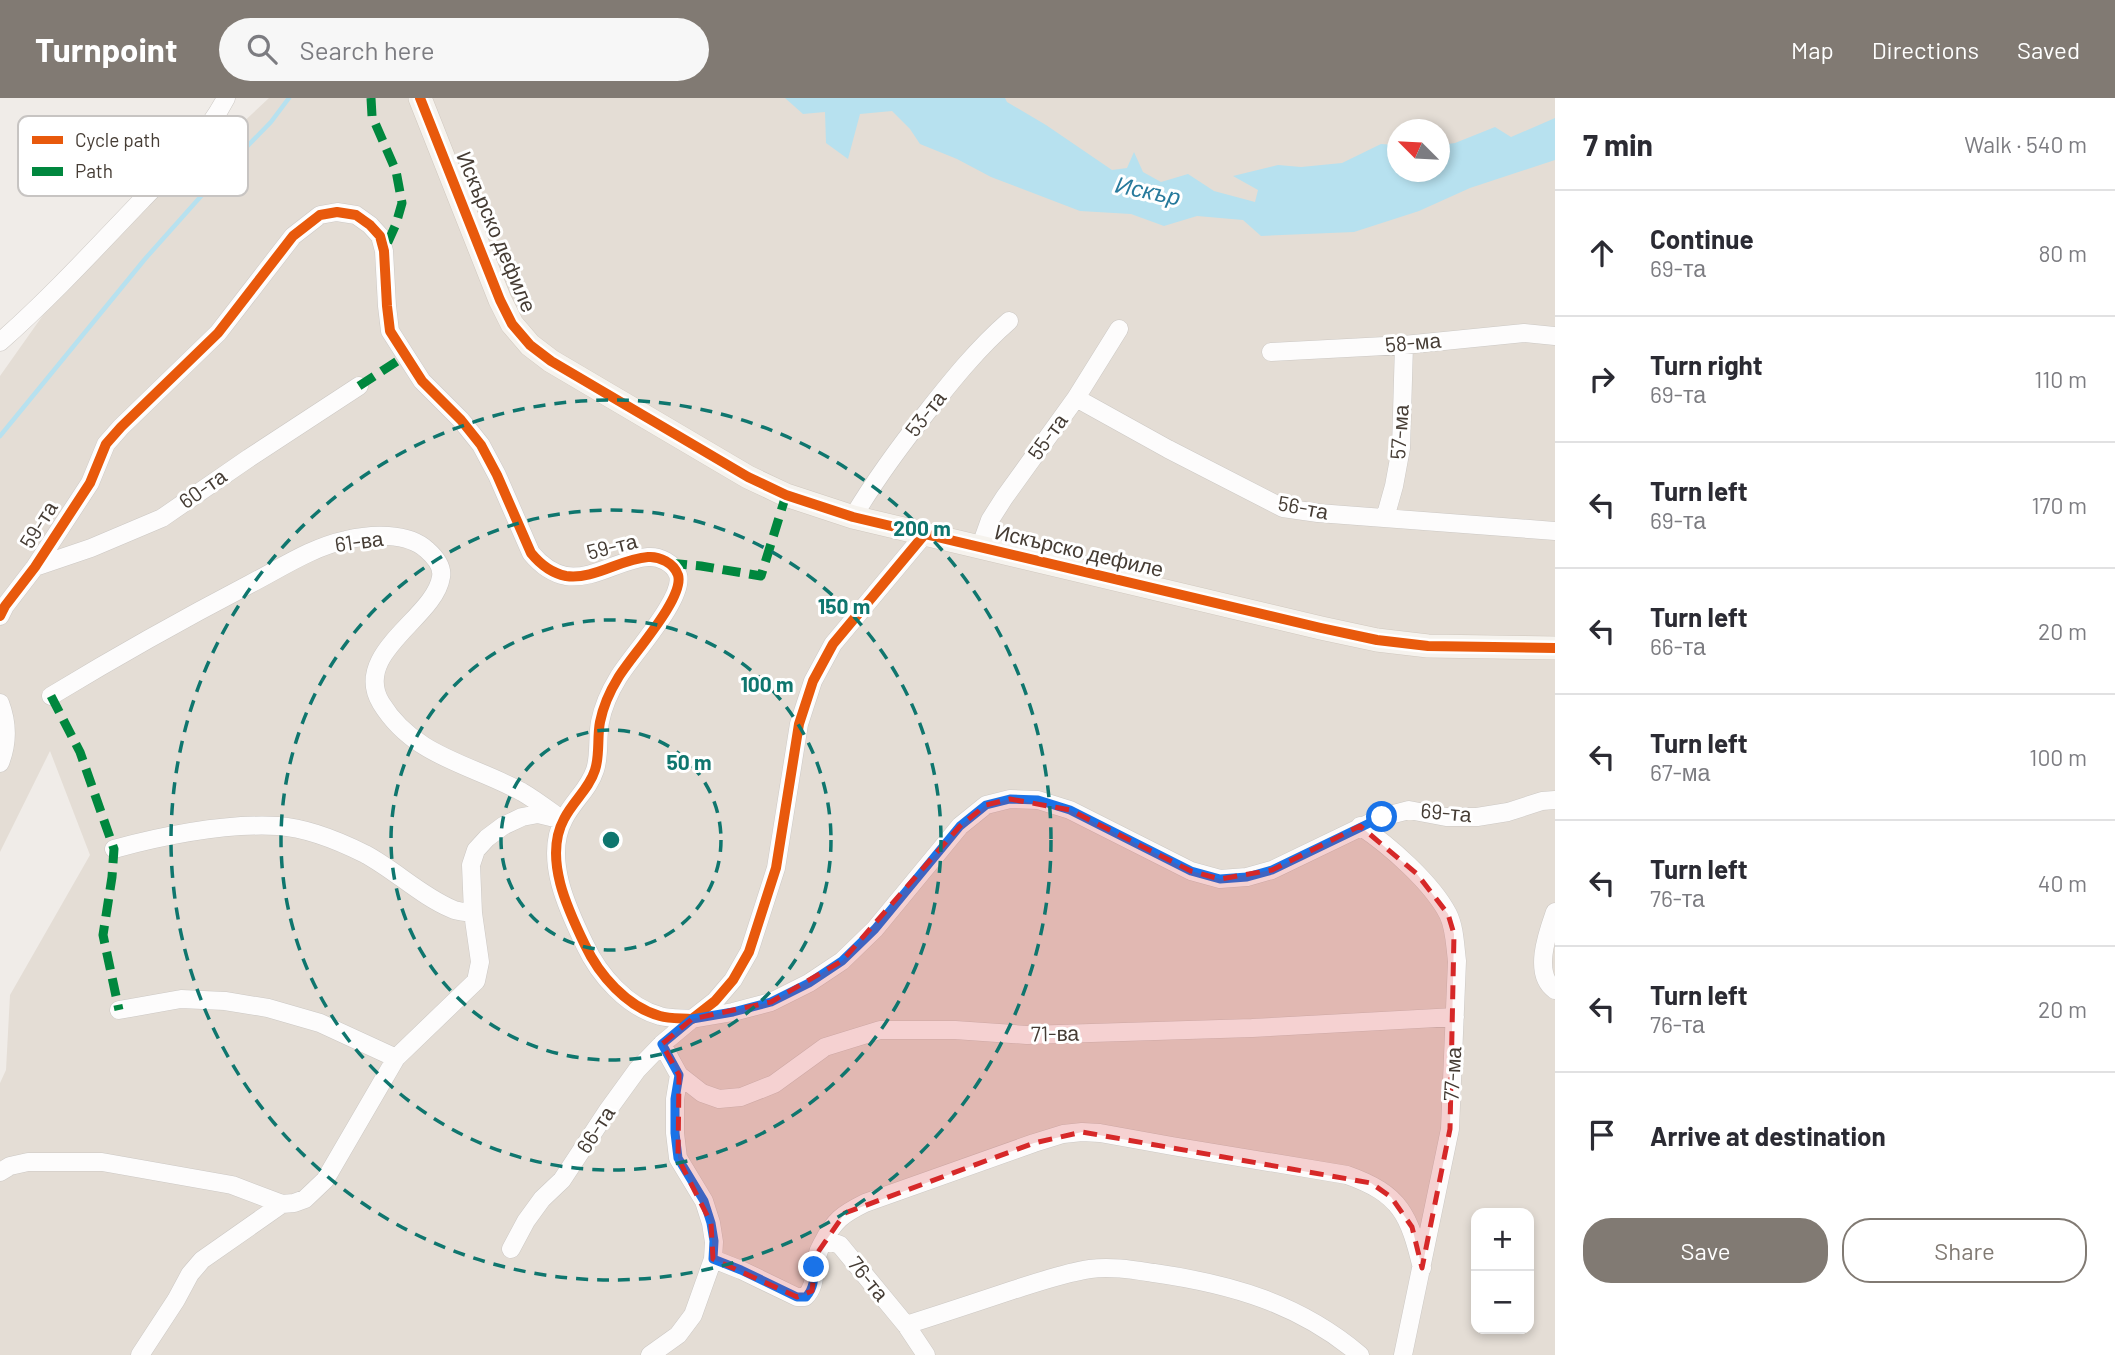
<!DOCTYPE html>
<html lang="en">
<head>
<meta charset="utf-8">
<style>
	body { margin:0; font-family:Barlow,sans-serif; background:#f7f7f7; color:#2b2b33 }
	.controls { position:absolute; right:21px; bottom:21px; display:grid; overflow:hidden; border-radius:14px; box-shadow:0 4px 10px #0003 }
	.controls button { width:63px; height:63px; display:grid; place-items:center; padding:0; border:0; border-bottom:2px solid #e1e1e2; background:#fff; color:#2b2b33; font:35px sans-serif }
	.compass { position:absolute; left:1387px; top:21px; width:63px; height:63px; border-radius:50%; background:#fff; box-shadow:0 4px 10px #0003; rotate:294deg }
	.stop { position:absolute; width:21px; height:21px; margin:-16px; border:5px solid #1a73e8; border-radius:50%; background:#fff }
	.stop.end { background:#1a73e8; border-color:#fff; box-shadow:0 2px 7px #0008 }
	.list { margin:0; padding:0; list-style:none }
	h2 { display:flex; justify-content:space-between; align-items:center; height:91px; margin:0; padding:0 28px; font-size:30px }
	h2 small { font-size:23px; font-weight:400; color:#7c7c81 }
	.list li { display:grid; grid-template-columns:46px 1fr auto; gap:21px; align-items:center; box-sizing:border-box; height:126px; padding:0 28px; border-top:2px solid #e1e1e2 }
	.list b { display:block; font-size:26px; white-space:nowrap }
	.list p { margin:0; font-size:23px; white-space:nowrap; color:#7c7c81 }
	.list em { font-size:23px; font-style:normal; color:#7c7c81 }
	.actions { display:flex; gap:14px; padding:21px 28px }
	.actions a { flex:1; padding:16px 0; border:2px solid #817a73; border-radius:28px; text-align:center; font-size:24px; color:#817a73 }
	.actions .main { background:#817a73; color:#fff }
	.icon { flex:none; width:38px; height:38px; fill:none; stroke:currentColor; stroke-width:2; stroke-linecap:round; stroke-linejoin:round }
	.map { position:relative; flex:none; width:1555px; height:1257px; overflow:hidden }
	header { display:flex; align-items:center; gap:42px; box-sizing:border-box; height:98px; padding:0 35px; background:#817a73; color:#fff }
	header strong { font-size:33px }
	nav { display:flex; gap:38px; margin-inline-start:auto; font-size:24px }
	.search { width:490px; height:63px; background:#f7f7f7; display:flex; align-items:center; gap:18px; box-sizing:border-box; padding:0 24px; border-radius:38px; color:#7c7c81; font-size:26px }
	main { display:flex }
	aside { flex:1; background:#fff }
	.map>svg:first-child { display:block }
</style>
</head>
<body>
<header>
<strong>Turnpoint</strong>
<div class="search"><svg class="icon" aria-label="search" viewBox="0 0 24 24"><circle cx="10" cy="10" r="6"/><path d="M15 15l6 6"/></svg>Search here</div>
<nav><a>Map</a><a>Directions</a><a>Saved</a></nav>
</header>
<main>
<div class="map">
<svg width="1555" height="1257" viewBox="0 0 1555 1257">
	<rect width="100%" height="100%" fill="#f0ece8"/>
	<path fill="#e4ddd5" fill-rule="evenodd" d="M269 0H1555V1257H0V985L6 972 10 897 90 757 50 653 0 754V278L94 145 192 72ZM1398 32H1440V74H1398ZM1476 1115H1529V1231H1476Z"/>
	<path fill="#b7e1ef" d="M785 0H1005L1007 4 1046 27 1112 72 1127 70 1134 54 1143 74 1161 84 1188 76 1214 93 1255 104 1258 92 1233 78 1278 67 1301 69 1342 65 1381 46 1397 47 1398 74H1440V47L1455 45 1495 29 1511 39 1555 20V62L1470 90 1419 113 1354 134 1261 138 1243 122 1197 118 1164 128 1131 116 1080 113 991 79 957 61 920 46 910 31 892 13 860 16 848 61 826 45 825 14 803 16Z"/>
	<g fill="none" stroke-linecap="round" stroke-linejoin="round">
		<path stroke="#b7e1ef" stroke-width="4.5" d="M0 338 145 161 227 69 271 24 289 0"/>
		<g stroke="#ccc8c4" stroke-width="19">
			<path id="street" d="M0 244C50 200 95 151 141 103 172 71 205 40 226 0
				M1271 254 1404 247 1524 235 1555 238
				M1076 300 1168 351 1283 410 1318 415 1555 433
				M853 419C875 382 900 348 927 314 953 281 978 250 1009 223
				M1385 420 1394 388 1401 350 1404 247
				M980 450 990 422 1004 400 1076 300 1119 231
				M35 469 91 450 162 420 249 360 359 288
				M0 518 5 508 35 469 90 385 106 346 121 329 218 235 293 138 320 117 337 114 356 117 370 127 380 138 384 153 387 208 390 233 422 283 461 322 481 347 497 377 531 455C540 466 551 475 566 478 594 482 620 461 648 459 659 458 674 465 678 477 685 500 631 558 618 580 610 593 603 609 600 624 597 639 600 657 595 672 589 691 573 703 564 721 543 760 568 812 585 847 599 877 627 909 660 918 670 921 682 920 692 921L715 903 733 882 749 854 776 770 799 626 813 583 833 546 924 437
				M51 598C117 558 183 521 250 486 281 470 312 449 346 442 370 436 408 434 427 452 435 459 443 468 441 479 435 520 351 555 381 605 414 659 471 666 522 694 534 701 546 710 557 718
				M0 605C8 626 8 645 0 665
				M1360 728C1389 747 1432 785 1448 816 1455 830 1455 848 1457 863L1450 1031 1403 1257
				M114 751C166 737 224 725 278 728 308 730 339 743 365 756 395 772 421 798 452 811 458 814 466 814 473 815
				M1555 814C1548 834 1532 876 1555 892
				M119 912 181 901 225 903 268 910 320 925 396 960
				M679 977 702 995 719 1001 741 999 774 986 825 949 880 932H955L1027 937 1252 930 1455 919
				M0 1074 10 1068 28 1064H102L232 1087 282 1106 294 1105 305 1101 325 1082 396 960 476 883 480 864 473 815 471 767 476 752 487 740 503 728 522 719 538 716 563 722
				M822 1146C834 1122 843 1116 865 1105L1034 1045 1063 1036 1082 1034 1100 1035 1172 1048 1347 1077C1401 1096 1409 1117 1422 1170
				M511 1151 526 1123 542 1101 562 1082 608 1012 637 972 662 946 692 921 733 914 771 904 809 885 842 863 875 831 960 728 986 707 1010 701 1038 702 1070 712 1191 773 1220 781 1247 779 1272 772 1382 719 1409 712 1446 719H1477L1508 714 1542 703 1555 702
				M713 1161 741 1172 797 1199H805C820 1184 810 1166 822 1146L832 1144 840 1147 906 1227 926 1257
				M906 1227C941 1216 977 1204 1013 1192 1038 1184 1064 1175 1090 1171 1111 1168 1134 1172 1154 1175 1232 1186 1300 1206 1360 1257
				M140 1257 176 1202 190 1176 202 1162 282 1106
				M650 1257 678 1237 693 1217 713 1161 714 1144 711 1125 704 1103 678 1060 675 1035V1001L679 977 662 946"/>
		</g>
		<g stroke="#d0c8bf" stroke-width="24">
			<path id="secondary" d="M420 0 500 202 512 226 530 247 551 263 748 379 786 397 853 419 1321 530 1377 542 1428 548 1555 550"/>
		</g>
		<use href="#street" stroke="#fdfcfc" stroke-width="18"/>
		<use href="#secondary" stroke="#f6f3ee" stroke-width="23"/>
		<path stroke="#00873e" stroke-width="9" stroke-dasharray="18 9" stroke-linecap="butt" d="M371 0 372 18 396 73 402 105 396 126 384 153
			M359 288 405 258
			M669 465 701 468 761 478 786 397
			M51 598 80 654 114 751 112 779 103 837 119 912"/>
		<g stroke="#fff" stroke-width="15">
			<path id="cycleway" d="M420 0 500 202 512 226 530 247 551 263 748 379 786 397 853 419 1321 530 1377 542 1428 548 1555 550
				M0 518 5 508 35 469 90 385 106 346 121 329 218 235 293 138 320 117 337 114 356 117 370 127 380 138 384 153 387 208 390 233 422 283 461 322 481 347 497 377 531 455C540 466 551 475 566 478 594 482 620 461 648 459 659 458 674 465 678 477 685 500 631 558 618 580 610 593 603 609 600 624 597 639 600 657 595 672 589 691 573 703 564 721 543 760 568 812 585 847 599 877 627 909 660 918 670 921 682 920 692 921L715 903 733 882 749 854 776 770 799 626 813 583 833 546 924 437"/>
		</g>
		<use href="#cycleway" stroke="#e8590c" stroke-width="10"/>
	</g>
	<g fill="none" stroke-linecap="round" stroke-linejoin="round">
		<path stroke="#1a73e8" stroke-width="9" d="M814 1169C814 1181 814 1190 806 1199H797L741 1172 713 1161 714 1143 711 1125 704 1103 678 1060 675 1035V1001L679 977 662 946 692 921 733 914 771 904 809 885 842 863 875 831 960 728 986 707 1010 701 1038 702 1070 712 1191 773 1220 781 1247 779 1272 772 1382 719"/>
	</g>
	<path fill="#d62828" fill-opacity="0.2" stroke="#d62828" stroke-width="5" stroke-dasharray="14 9" stroke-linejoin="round" d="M1010 701 1070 712 1191 773 1220 781 1272 772 1360 728 1417 776 1448 816 1454 836 1450 1031 1422 1170 1412 1129 1391 1099 1371 1085 1082 1034 1034 1045 845 1115 816 1157 812 1193 797 1199 713 1161 711 1125 678 1060 679 977 662 946 692 921 771 904 842 863 960 728 986 707Z"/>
	<g fill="none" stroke="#0f766e" stroke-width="3.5" stroke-dasharray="12 9">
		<circle cx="611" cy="742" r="110"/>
		<circle cx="611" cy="742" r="220"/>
		<circle cx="611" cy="742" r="330"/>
		<circle cx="611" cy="742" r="440"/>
	</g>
	<g text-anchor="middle" stroke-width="6" stroke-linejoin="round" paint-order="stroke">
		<g font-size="21" fill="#453c34" stroke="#fff">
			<text transform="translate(496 134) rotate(67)" y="7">Искърско дефиле</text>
			<text transform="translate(1413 245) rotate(-5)" y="7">58-ма</text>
			<text transform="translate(926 316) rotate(-52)" y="7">53-та</text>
			<text transform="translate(1400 334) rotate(-86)" y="7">57-ма</text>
			<text transform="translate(1048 339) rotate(-54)" y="7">55-та</text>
			<text transform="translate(203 391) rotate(-35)" y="7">60-та</text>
			<text transform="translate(1303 410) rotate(11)" y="7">56-та</text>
			<text transform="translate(39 427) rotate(-58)" y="7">59-та</text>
			<text transform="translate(359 444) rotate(-8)" y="7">61-ва</text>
			<text transform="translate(612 449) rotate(-14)" y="7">59-та</text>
			<text transform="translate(1079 453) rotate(13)" y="7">Искърско дефиле</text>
			<text transform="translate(1446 715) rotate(5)" y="7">69-та</text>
			<text transform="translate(1055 936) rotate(-1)" y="7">71-ва</text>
			<text transform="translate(1453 976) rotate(-87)" y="7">77-ма</text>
			<text transform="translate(596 1032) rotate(-57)" y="7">66-та</text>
			<text transform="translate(868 1181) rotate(51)" y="7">76-та</text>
		</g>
		<g font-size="23" font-style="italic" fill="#277a9c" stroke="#fff">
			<text transform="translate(1148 93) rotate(12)" y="8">Искър</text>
		</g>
	</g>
	<rect x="18" y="18" width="230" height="80" rx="10" fill="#fff" stroke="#c7c4c2" stroke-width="2"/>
	<rect x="32" y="38" width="31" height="8" fill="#e8590c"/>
	<rect x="32" y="69" width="31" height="9" fill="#00873e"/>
	<g font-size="19" fill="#453c34">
		<text x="75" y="49">Cycle path</text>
		<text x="75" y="80">Path</text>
	</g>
	<circle cx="611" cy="742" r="10" fill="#0f766e" stroke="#fff" stroke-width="3.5"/>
	<g font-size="21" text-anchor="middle" font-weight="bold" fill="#0f766e" stroke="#fff" stroke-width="6" stroke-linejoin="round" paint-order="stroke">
		<text x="922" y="438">200 m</text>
		<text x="844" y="516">150 m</text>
		<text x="767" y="594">100 m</text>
		<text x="689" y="672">50 m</text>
	</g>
</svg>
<div class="controls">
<button>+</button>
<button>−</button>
</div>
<svg class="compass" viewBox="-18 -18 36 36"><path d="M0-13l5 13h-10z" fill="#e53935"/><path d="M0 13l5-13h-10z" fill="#7c7c81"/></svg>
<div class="stop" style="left:1382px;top:719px"></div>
<div class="stop end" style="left:814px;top:1169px"></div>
</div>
<aside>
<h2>7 min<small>Walk · 540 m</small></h2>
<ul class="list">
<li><svg class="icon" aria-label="ahead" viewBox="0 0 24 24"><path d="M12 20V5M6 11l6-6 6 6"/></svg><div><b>Continue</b><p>69-та</p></div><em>80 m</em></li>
<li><svg class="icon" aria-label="right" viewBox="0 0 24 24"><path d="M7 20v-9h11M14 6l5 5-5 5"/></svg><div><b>Turn right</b><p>69-та</p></div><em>110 m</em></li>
<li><svg class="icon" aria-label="left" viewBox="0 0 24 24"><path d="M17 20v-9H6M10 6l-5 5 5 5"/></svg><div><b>Turn left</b><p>69-та</p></div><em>170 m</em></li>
<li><svg class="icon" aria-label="left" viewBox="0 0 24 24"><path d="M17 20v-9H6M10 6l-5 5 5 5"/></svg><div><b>Turn left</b><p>66-та</p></div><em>20 m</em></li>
<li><svg class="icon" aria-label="left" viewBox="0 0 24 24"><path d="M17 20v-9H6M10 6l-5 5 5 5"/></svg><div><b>Turn left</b><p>67-ма</p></div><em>100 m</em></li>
<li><svg class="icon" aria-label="left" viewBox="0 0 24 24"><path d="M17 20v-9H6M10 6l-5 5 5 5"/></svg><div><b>Turn left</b><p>76-та</p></div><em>40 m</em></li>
<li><svg class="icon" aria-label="left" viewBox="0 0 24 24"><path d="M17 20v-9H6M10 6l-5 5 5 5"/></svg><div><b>Turn left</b><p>76-та</p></div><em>20 m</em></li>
<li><svg class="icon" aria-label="arrive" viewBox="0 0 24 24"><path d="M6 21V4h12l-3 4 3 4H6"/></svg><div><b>Arrive at destination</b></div></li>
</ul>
<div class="actions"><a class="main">Save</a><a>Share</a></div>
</aside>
</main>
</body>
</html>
